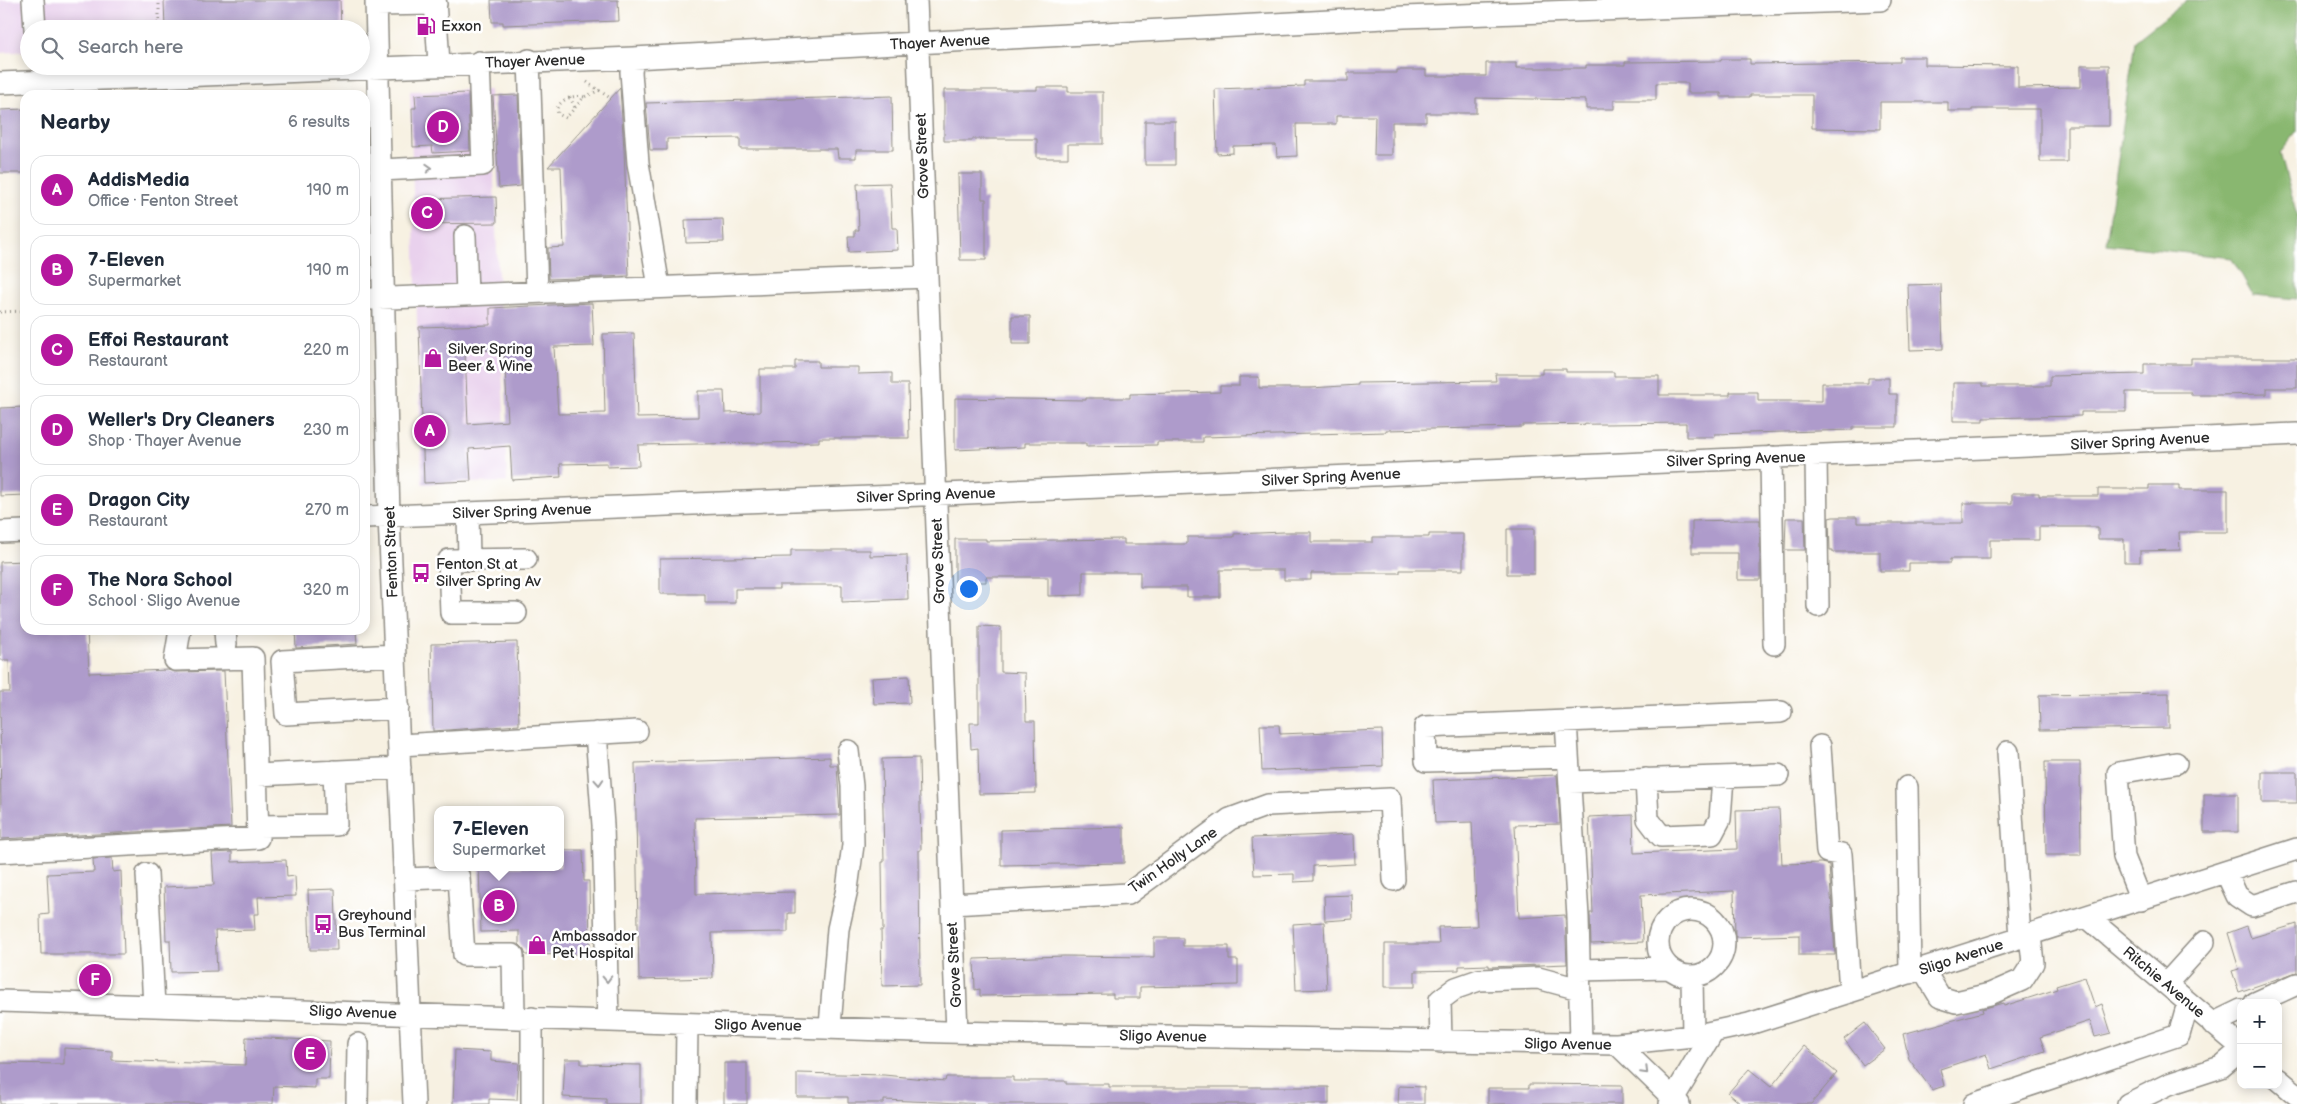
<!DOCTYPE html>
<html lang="en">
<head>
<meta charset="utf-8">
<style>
	body { margin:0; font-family:"Balsamiq Sans",sans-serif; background:#f6f6f7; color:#1f2937 }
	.controls { position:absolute; right:15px; bottom:15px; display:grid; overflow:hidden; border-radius:10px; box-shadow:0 2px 12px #0003 }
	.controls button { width:45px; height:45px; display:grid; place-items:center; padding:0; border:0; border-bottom:1px solid #e0e1e3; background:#fff; color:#1f2937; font:25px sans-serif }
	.you { position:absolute; left:968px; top:588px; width:18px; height:18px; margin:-12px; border:4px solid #fff; border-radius:50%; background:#1a73e8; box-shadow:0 0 0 8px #1a73e833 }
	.badge { display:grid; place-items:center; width:32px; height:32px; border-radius:50%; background:#b5179e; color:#fff; font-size:16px; font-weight:700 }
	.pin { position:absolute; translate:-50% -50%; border:2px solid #fff; box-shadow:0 1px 5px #0006 }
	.popup { position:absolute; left:434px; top:806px; width:130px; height:65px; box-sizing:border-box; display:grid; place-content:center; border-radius:10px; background:#fff; filter:drop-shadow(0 1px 4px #0005); font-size:16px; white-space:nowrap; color:#747a83 }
	.popup b { font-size:19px; color:#1f2937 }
	.popup::after { content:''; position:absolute; left:50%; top:100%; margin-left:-10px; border:10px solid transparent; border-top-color:#fff }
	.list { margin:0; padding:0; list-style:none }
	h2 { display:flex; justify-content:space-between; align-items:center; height:65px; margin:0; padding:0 20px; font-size:21px }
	h2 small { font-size:16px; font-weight:400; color:#747a83 }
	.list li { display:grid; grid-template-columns:32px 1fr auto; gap:15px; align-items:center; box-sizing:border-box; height:70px; margin:0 10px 10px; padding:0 10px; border:1px solid #e0e1e3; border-radius:15px }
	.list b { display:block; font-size:19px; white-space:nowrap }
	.list p { margin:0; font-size:16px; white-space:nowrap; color:#747a83 }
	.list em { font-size:16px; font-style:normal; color:#747a83 }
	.icon { flex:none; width:28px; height:28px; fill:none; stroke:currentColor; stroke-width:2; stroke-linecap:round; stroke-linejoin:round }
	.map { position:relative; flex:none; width:2297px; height:1104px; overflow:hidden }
	.search { position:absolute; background:#fff; box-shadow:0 2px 12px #0003; left:20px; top:20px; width:350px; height:55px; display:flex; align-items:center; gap:12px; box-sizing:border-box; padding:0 18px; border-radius:28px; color:#747a83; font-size:19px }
	.panel { position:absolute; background:#fff; box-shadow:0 2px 12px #0003; left:20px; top:90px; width:350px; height:545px; border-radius:15px }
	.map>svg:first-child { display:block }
</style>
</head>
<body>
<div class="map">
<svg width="2297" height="1104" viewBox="0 0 2297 1104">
	<rect width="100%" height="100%" fill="#fff"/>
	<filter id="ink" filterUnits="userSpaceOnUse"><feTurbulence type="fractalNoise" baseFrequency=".02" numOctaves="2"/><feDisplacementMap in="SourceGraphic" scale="10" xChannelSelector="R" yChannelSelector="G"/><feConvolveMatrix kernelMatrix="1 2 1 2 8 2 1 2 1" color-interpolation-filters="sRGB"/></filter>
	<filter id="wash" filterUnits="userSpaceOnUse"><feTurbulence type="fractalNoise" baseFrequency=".0096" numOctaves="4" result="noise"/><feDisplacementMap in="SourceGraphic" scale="20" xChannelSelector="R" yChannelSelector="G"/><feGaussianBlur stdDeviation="1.12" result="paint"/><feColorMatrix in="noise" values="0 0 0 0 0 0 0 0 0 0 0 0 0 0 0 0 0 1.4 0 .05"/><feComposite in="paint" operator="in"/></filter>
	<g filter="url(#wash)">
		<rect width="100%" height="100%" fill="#f7f1e2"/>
		<path fill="#e9d1ed" d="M0 0H344L345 29H29V51L0 53Z
			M490 89 507 482 422 484 410 91Z"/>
		<path fill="#89b76f" stroke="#5a714d" d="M2187 0H2297V132L2280 153 2297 215V299L2253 295 2232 258 2106 244 2135 41Z"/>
		<g id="blocks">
			<path fill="#ae9bcb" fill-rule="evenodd" d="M164 0H340L341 29H165Z
				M491 0H618L619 21 503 25V22H492Z
				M1900 57H1925V65L2018 66V88L2081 87V65H2109V126H2067V162H2040V109H1972V111H1948V102H1880V129L1812 128V95H1750V97H1721V93H1688V83H1656V100H1614V109H1586V100L1476 98V113H1426V122H1392V155H1374L1375 116H1336V124H1296L1297 156 1277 157 1276 145 1233 146V153L1217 154 1215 89 1304 86V81H1348V73H1397V70H1426V76H1486V63H1516V68H1586V65H1625V62L1721 61V59H1750V64L1900 62Z
				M1037 87H1068V92H1103V144H1068V158H1037V139H972V141H944V90H1037Z
				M620 88 624 150 629 276 549 279 548 248 564 247 561 167H548Z
				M468 93 470 151 433 153 432 146 413 147 412 108H416L415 95Z
				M518 95 521 186 499 188 493 96Z
				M892 96 893 150H856V158H838L837 149H740V138L667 139V150H650L646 103Z
				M25 109V173H0V110Z
				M1145 121H1175V165H1145Z
				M958 174H982V199H986V260H960Z
				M890 183 892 228H897L898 250 849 252 848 236H855V230H859L857 184Z
				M496 197 497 223 419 224 418 199Z
				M723 219 724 242 686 243 685 220Z
				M1941 284 1943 349 1910 350 1908 285Z
				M592 303 594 346 554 347 558 414 605 413 603 334 634 333 637 418 698 417V391H724L725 413 760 412V369H795V361H818V367H858V374L892 373V384H908L909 438H819V442L638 445 639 466 607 467V463L560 464 561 477 512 480 510 446 469 449 471 481 424 483 419 327 490 325V308ZM504 350 508 421 468 424 465 351Z
				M1012 316H1030V344H1012Z
				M2191 358H2297V388H2267V394L2218 395H2191V392H2126V412H2081V416L1983 418V421H1953V383H1983V386H2050V376L2144 374V364H2191Z
				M1542 369H1566V372H1614V376H1659V395H1730V392H1758V401H1822V383H1868V378H1889V394H1897V427H1853V430L1715 434V437H1686V423L1523 425V427L1386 430V432L1203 437V442H1157V445L1086 446V443H1025V447L955 450V398L1086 400V398H1130V394L1220 392V386H1239V377H1259V388H1311L1358 385V383L1496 381 1495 374H1542Z
				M25 407V495L0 496V408Z
				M2149 485H2179V490H2228V532H2179L2180 550 2140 551V562H2124V539H2098V527H2039V540H1990V559H1950V563H1909V571H1880V552H1833V550H1830L1829 518 1833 517H1857V523H1963V503H2012V493H2039V496H2098V489H2149Z
				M1786 518H1804L1805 550H1785Z
				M1738 520H1760V580H1738V553H1692V521Z
				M1507 529H1534V574H1507Z
				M1284 532H1311V542H1373V537H1429V534H1463V570H1400V573H1311V580H1284V570H1220V597H1187V587H1140V572H1083V595L1048 596V577H986V582H955V539H986V541L1124 539V544H1187V537H1234V534Z
				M791 550H870V556L907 555 908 599 842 602V585H779V589H735V603H705V594H660V559L791 557Z
				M25 561V630H87L89 673 168 670 175 672 224 671 231 827 1 839 0 692H10L9 660H0V562Z
				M979 626 1001 627V672L1025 673 1026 721H1035L1036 793 979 794 978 748 971 749 970 723H979Z
				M295 630H356L357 644 296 648Z
				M517 642 519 725 433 731 431 644Z
				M909 676 910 703 874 704 872 678Z
				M2169 693V728L2040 730 2039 695Z
				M1260 725H1279L1280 734 1382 730 1383 766 1262 771Z
				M830 757V765H837L840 815 695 818 696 894 795 892V913H788V932L712 933 713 978 639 980 635 763Z
				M919 758 921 850H919L920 985 882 986 881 930H883L882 862H884L882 759Z
				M2045 762H2080L2081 855H2046Z
				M2262 772H2297V803H2262Z
				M1557 775 1560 824 1515 825 1519 918 1565 915 1567 964 1489 967V965L1459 966V970L1415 971V987H1385V944H1439L1438 927 1477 926 1472 822 1435 823 1433 780Z
				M2204 794H2238V832H2204Z
				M1779 809 1782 864 1821 863 1829 865 1835 955H1799V935L1735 937 1734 891 1641 895 1643 942 1591 944 1590 913H1593L1589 817 1633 815 1634 853 1737 849 1736 810Z
				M1124 827V863L1001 865V830Z
				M1354 834 1355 864 1313 866V881L1294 882V874L1254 875 1252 838Z
				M560 850H583L584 881H589L590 954 526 955 523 948 519 944V931L481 932 479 867H560Z
				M232 852V862L286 860 287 877 295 876 296 896 258 897 259 914H254L255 930 215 931 217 971 171 972 170 940H166L164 887 214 885 212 853Z
				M112 858 113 872 121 871 124 954H41L40 915 49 914 47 874 94 872 93 859Z
				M335 889 337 950H310L308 890Z
				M1352 895 1353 919 1325 921 1324 896Z
				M1324 922 1327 989 1296 990 1293 924Z
				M2297 924V972L2239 992 2232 971 2239 969 2228 933 2247 926 2251 938Z
				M1154 938H1183V946H1229V960H1238V985L1140 987V998H1113V994L980 996V989L975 990 974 959 1064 956 1154 957Z
				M2085 977 2095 1007 2102 1004 2111 1033 2095 1037 2090 1021 2040 1037 2045 1051 1991 1069 1986 1054 1940 1069 1944 1086 1932 1090 1909 1059 1903 1034 1983 1012 1982 1009 2003 1003 2004 1006 2057 989 2056 986Z
				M1865 1023 1885 1049 1863 1065 1844 1039Z
				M246 1037 330 1041 329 1079H315V1088L274 1086 273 1104H0V1063L64 1064V1048L112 1051V1060L245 1065Z
				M1804 1046 1837 1073 1811 1104H1741L1728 1093 1749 1069 1771 1087Z
				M455 1050 491 1052V1061L519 1063 517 1100 489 1099V1104H453Z
				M565 1059H581V1064L641 1065V1104H606V1099L563 1097Z
				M724 1063H747V1104H724Z
				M797 1073 884 1075 945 1081 946 1077H1013V1081H1066V1084H1109V1087H1329V1104H987L884 1100V1103H848V1097H797Z
				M1529 1084 1622 1085V1104H1488V1088H1529Z
				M1399 1086 1424 1087V1104H1398Z"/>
		</g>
	</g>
	<g filter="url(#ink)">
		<use href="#blocks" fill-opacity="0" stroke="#918e86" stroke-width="1"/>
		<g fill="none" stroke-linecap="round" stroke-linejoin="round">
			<g stroke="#918e86" stroke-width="24">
				<path id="minor" d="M33 0 35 29
					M376 0 389 516 414 1104
					M435 0 439 64
					M916 0 957 1032
					M376 5 436 4
					M633 58 631 72 638 163 659 287
					M529 60 537 292
					M0 83 633 58 1404 17 1880 0
					M380 170 483 165 479 62
					M465 236 467 295
					M365 299 927 277
					M1816 456 1818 606
					M1771 457 1774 644
					M468 513 469 560
					M365 517 922 495 2297 434
					M0 532 25 531
					M516 613H451L449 560 526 559
					M225 630 226 644
					M395 655 282 661 286 714 398 708
					M1566 721 1578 917 1581 1044
					M596 733 603 825 608 1021
					M400 745 637 731
					M1820 746 1827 852 1841 854 1850 992
					M2008 752 2020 938
					M1568 757 1426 761 1425 727 1781 712
					M257 775 400 768
					M1646 779 1648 819 1661 836 1712 834 1720 819 1723 777
					M1570 782 1778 775
					M1907 787 1910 973
					M258 826 336 825 334 771
					M0 852 258 838 253 658 175 660 180 630
					M2226 872 2237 896 2252 906 2297 892
					M147 874 154 1006
					M405 879 459 877 464 955H513L514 1017
					M2141 900 2124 857 2118 773 2176 763
					M952 904 1128 894 1230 819 1268 805 1390 799 1394 880
					M1658 943a33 33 0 1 1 66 0a33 33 0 1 1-66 0Z
					M2087 917 2241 1047
					M1923 969 1940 997 1956 1002 1990 994 2022 980 2033 963 2030 935
					M1579 970 1668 968
					M1692 977 1693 1036
					M2166 984 2204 942
					M0 1001 945 1032 1617 1044 1693 1036 1749 1024 2297 849
					M2255 1003 2297 984
					M532 1018V1104
					M2212 1024 2241 1010
					M830 1026 838 929 847 889 853 845 852 786 848 751
					M1441 1042 1440 1000 1456 988 1479 980 1538 978 1579 989
					M1617 1044 1679 1104
					M2278 1079 2297 1095
					M357 1104 358 1044
					M686 1104 687 1024
					M1670 1104 1713 1032
					M1974 1104 2179 1035 2188 1003
					M2128 1104 2169 1084 2221 1067 2241 1050"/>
			</g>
			<path stroke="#918e86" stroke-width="3" stroke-dasharray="1 4" stroke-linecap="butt" d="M152 29V24L159 23V0
				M587 82 610 98
				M570 97 575 108
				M584 97C573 95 563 98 557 108L558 114 566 118 584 97 600 90
				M0 312 25 311"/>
			<use href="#minor" stroke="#fff" stroke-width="21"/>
		</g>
		<defs><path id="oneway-chevron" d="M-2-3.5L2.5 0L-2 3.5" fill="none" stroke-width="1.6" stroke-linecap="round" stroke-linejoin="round" transform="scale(1.25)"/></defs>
		<g stroke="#a0a0a0">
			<use href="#oneway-chevron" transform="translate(429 168) rotate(-3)"/>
			<use href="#oneway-chevron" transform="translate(599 782) rotate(86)"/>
			<use href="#oneway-chevron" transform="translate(607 979) rotate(88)"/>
			<use href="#oneway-chevron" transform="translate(1645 1071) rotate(45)"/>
		</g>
	</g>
	<defs>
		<g id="fuel-bare" transform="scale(1.5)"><path d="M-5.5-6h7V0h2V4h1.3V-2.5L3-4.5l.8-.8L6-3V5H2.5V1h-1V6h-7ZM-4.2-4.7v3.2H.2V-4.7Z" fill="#b5179e" stroke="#fff" stroke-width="2.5" paint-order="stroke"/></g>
		<g id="shop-bare" transform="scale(1.5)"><path d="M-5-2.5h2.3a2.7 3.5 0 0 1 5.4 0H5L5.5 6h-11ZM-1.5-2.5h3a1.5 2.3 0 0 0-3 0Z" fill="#b5179e" stroke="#fff" stroke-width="2.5" paint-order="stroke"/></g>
		<g id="bus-bare" transform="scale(1.5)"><path d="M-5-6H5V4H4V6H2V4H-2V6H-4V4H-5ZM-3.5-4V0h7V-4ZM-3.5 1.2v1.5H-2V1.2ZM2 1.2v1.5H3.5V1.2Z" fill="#b5179e" stroke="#fff" stroke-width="2.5" paint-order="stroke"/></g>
	</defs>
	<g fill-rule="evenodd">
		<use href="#fuel-bare" x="426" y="26"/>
		<use href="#shop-bare" x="433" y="358"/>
		<use href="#bus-bare" x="421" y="573"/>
		<use href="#bus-bare" x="323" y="924"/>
		<use href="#shop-bare" x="537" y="945"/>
	</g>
	<g text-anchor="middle" stroke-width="5" stroke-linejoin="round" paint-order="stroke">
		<g font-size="15" fill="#2b2b2b" stroke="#fff" text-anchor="start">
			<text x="441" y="31">Exxon</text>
			<text x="448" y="354">Silver Spring<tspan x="448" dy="17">Beer &amp; Wine</tspan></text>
			<text x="436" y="569">Fenton St at<tspan x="436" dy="17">Silver Spring Av</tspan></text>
			<text x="338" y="920">Greyhound<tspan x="338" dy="17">Bus Terminal</tspan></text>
			<text x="552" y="941">Ambassador<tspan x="552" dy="17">Pet Hospital</tspan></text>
		</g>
		<g font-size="15" fill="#2b2b2b" stroke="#fff">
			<text transform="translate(940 42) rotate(-3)" y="5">Thayer Avenue</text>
			<text transform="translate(535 61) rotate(-2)" y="5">Thayer Avenue</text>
			<text transform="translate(922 156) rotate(-92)" y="5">Grove Street</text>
			<text transform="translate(2140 441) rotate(-3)" y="5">Silver Spring Avenue</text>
			<text transform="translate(1736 459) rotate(-2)" y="5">Silver Spring Avenue</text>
			<text transform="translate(1331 477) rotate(-3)" y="5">Silver Spring Avenue</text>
			<text transform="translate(926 495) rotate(-2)" y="5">Silver Spring Avenue</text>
			<text transform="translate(522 511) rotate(-2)" y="5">Silver Spring Avenue</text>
			<text transform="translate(391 552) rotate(-92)" y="5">Fenton Street</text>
			<text transform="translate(938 561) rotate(-92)" y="5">Grove Street</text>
			<text transform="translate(1173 860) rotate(-35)" y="5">Twin Holly Lane</text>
			<text transform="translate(1961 957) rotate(-18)" y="5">Sligo Avenue</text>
			<text transform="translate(954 965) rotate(-93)" y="5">Grove Street</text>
			<text transform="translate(2164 982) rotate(40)" y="5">Ritchie Avenue</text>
			<text transform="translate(353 1012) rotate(2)" y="5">Sligo Avenue</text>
			<text transform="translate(758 1025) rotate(1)" y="5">Sligo Avenue</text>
			<text transform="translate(1163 1036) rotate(1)" y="5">Sligo Avenue</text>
			<text transform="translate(1568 1044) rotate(1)" y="5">Sligo Avenue</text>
		</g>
	</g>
</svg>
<div class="controls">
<button>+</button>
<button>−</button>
</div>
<div class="you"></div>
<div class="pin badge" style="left:430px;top:431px">A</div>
<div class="pin badge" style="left:499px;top:906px">B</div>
<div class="popup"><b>7-Eleven</b>Supermarket</div>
<div class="pin badge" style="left:427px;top:213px">C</div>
<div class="pin badge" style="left:443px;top:127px">D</div>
<div class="pin badge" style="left:310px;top:1054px">E</div>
<div class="pin badge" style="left:95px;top:980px">F</div>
<div class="search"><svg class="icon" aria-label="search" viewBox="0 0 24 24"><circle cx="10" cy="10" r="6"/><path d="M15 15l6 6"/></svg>Search here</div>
<section class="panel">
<h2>Nearby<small>6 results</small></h2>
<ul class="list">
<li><span class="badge">A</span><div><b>AddisMedia</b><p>Office · Fenton Street</p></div><em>190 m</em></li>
<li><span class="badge">B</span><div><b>7-Eleven</b><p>Supermarket</p></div><em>190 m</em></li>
<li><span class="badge">C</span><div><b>Effoi Restaurant</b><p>Restaurant</p></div><em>220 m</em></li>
<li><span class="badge">D</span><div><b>Weller's Dry Cleaners</b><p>Shop · Thayer Avenue</p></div><em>230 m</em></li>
<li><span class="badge">E</span><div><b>Dragon City</b><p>Restaurant</p></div><em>270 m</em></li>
<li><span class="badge">F</span><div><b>The Nora School</b><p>School · Sligo Avenue</p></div><em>320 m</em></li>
</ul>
</section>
</div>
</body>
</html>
